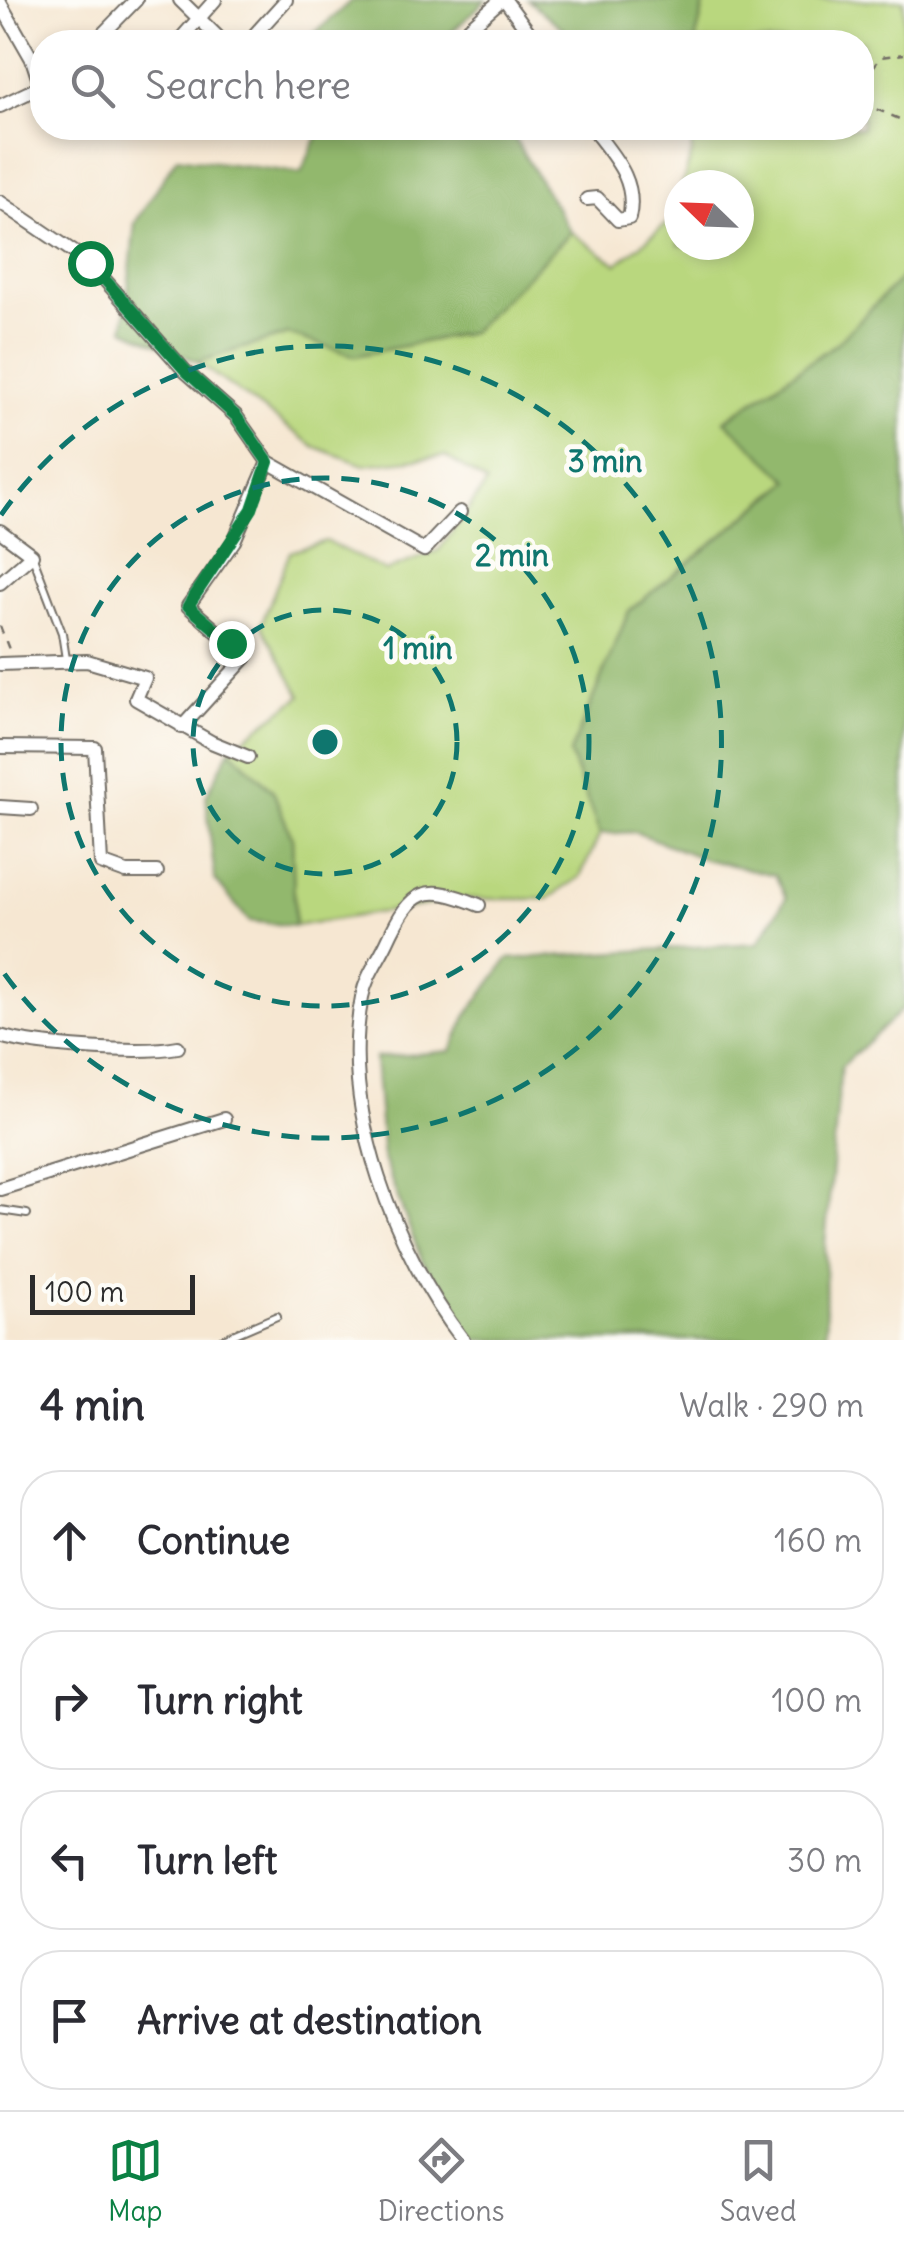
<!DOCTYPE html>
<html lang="en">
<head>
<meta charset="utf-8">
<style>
	body { margin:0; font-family:Delius,sans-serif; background:#f7f7f7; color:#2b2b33 }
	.compass { position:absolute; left:664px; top:170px; width:90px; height:90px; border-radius:50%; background:#fff; box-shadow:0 5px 15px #0003; rotate:293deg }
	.scale { position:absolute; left:30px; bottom:25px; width:165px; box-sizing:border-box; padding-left:10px; border:5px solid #2b2b2b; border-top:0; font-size:28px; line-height:35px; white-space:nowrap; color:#2b2b2b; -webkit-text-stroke:8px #fdfcf7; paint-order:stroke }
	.stop { position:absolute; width:30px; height:30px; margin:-22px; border:8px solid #0b8043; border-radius:50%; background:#fff }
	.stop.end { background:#0b8043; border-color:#fff; box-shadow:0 2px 10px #0008 }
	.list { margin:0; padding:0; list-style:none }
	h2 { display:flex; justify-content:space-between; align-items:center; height:130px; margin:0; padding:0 40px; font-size:42px }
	h2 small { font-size:32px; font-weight:400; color:#7c7c81 }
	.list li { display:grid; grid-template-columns:65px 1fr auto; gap:30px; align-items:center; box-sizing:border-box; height:140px; margin:0 20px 20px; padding:0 20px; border:2px solid #e1e1e2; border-radius:40px }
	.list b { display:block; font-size:38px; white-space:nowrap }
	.list em { font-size:32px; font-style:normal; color:#7c7c81 }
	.icon { flex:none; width:55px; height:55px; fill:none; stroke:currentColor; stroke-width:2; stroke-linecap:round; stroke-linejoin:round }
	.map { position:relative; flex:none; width:904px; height:1340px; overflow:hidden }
	.search { position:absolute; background:#fff; box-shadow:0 5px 15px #0003; left:30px; right:30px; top:30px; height:110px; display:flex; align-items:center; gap:25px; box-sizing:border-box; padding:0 35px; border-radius:40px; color:#7c7c81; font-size:38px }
	.sheet { height:770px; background:#fff }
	nav { display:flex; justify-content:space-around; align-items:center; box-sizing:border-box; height:140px; border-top:2px solid #e1e1e2; background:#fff; font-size:28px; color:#7c7c81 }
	nav a { display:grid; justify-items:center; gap:5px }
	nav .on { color:#0b8043 }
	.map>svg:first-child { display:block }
</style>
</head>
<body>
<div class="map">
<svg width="904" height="1340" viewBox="0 0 904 1340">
	<rect width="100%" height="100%" fill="#fdfcf7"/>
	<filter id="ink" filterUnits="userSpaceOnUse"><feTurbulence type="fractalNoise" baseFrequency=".01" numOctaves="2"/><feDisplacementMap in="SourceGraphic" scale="20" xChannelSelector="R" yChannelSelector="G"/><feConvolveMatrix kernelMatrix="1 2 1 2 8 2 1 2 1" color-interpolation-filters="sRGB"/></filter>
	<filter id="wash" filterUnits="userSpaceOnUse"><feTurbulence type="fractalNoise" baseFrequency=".0048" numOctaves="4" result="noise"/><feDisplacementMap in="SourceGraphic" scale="40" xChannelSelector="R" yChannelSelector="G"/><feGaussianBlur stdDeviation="2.25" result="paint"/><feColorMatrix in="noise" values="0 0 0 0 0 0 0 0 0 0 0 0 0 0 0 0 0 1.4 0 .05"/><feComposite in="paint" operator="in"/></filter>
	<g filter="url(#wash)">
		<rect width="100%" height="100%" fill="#f6e7d2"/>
		<path fill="#b9d77e" stroke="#728154" stroke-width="2.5" d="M705 0H904V275L837 343 725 420 790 480 629 611 570 754 600 834 580 877 548 899H464L295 926 292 838 273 791 230 749 301 696 261 625 290 552 326 541 386 571 439 550 487 483 445 456 364 465 315 447 197 362 289 334 355 356 471 332 571 232 617 264 670 221 679 193V245H739V185H682L692 153 691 128H862V42H695Z"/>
		<path fill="#92b86d" stroke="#5e724c" stroke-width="2.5" d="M352 0H486L441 42H305Z
			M528 0H705L695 42H579Z
			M321 128H508L571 232 471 332 355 356 288 334 197 362 124 329 135 223 177 157 301 173Z
			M904 275V1008L841 1067 825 1244 826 1340H470L422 1261 383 1159 375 1058 451 1051 466 1017 508 959 758 943 786 898 775 875 704 859 635 832 600 834 570 754 629 611 790 481 725 421 837 343Z
			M230 749 273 791 292 838 295 926 249 921 215 880 206 796Z"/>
	</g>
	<g filter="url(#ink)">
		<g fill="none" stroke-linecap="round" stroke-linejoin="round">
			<g stroke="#726d65" stroke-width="10">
				<path id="service" d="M33 557 62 633 66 659
					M0 1210 27 1214
					M221 1340 277 1316"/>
			</g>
			<g stroke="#726d65" stroke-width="16">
				<path id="minor" d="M180 0 223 42
					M505 0 536 42
					M0 3 32 59 41 87
					M95 42 136 0
					M178 42 215 0
					M248 42 286 0
					M453 42 501 0
					M0 106 42 86
					M587 199 597 198 618 220 629 218C638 180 613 156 592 128
					M0 202 90 263 185 371 236 416 268 462
					M0 531 32 555 0 583
					M0 664 87 661 145 678 136 699 211 742 248 757
					M182 727 246 657 188 606 234 541 268 462 424 550 460 512
					M0 747 95 748 101 863 126 872H157
					M0 807 31 809
					M0 1036C36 1047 141 1054 178 1047
					M0 1189 224 1119
					M463 1340C396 1252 339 1110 362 997 366 976 378 961 387 942 412 888 424 883 479 905"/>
			</g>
			<path stroke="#726d65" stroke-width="2.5" stroke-dasharray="8 8" stroke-linecap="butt" d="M862 81 881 57 904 54
				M862 103 904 121
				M0 626 10 652"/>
			<use href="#service" stroke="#fff" stroke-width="6"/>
			<use href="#minor" stroke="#fff" stroke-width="12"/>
		</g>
	</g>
	<g fill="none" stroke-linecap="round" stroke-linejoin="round" filter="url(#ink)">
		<path stroke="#0b8043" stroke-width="12" d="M90 263 186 371 236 416 268 462 252 509 188 606 231 643"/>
	</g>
	<g fill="none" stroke="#0f766e" stroke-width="5" stroke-dasharray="18 12">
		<circle cx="325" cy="742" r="132"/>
		<circle cx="325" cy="742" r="264"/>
		<path d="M1 515A396 396 0 1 1 1 969"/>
	</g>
	<circle cx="325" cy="742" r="15" fill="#0f766e" stroke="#fdfcf7" stroke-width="5"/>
	<g font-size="30" text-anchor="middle" font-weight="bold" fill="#0f766e" stroke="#fdfcf7" stroke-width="10" stroke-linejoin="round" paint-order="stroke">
		<text x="605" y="472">3 min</text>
		<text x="512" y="566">2 min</text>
		<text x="418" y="659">1 min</text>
	</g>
</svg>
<svg class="compass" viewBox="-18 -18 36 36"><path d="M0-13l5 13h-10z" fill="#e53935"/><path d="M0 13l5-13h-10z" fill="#7c7c81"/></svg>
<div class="scale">100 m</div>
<div class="stop" style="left:90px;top:263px"></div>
<div class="stop end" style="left:231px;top:643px"></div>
<div class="search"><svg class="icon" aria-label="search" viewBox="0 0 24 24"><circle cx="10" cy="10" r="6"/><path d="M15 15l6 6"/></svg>Search here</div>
</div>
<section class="sheet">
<h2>4 min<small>Walk · 290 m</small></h2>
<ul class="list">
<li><svg class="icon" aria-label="ahead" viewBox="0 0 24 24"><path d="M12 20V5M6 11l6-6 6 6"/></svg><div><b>Continue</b></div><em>160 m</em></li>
<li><svg class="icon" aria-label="right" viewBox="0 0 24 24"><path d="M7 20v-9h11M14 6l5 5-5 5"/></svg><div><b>Turn right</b></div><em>100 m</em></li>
<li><svg class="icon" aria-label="left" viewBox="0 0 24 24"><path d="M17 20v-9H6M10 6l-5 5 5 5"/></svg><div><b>Turn left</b></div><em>30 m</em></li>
<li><svg class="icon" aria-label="arrive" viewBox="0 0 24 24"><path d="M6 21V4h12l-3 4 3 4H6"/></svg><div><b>Arrive at destination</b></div></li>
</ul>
</section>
<nav>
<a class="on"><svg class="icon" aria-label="map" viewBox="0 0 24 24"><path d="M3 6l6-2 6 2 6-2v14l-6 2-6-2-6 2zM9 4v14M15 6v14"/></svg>Map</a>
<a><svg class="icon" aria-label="directions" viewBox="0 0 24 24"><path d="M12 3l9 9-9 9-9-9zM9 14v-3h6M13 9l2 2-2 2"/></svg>Directions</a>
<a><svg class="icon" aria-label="saved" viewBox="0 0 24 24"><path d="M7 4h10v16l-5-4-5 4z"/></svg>Saved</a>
</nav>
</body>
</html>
